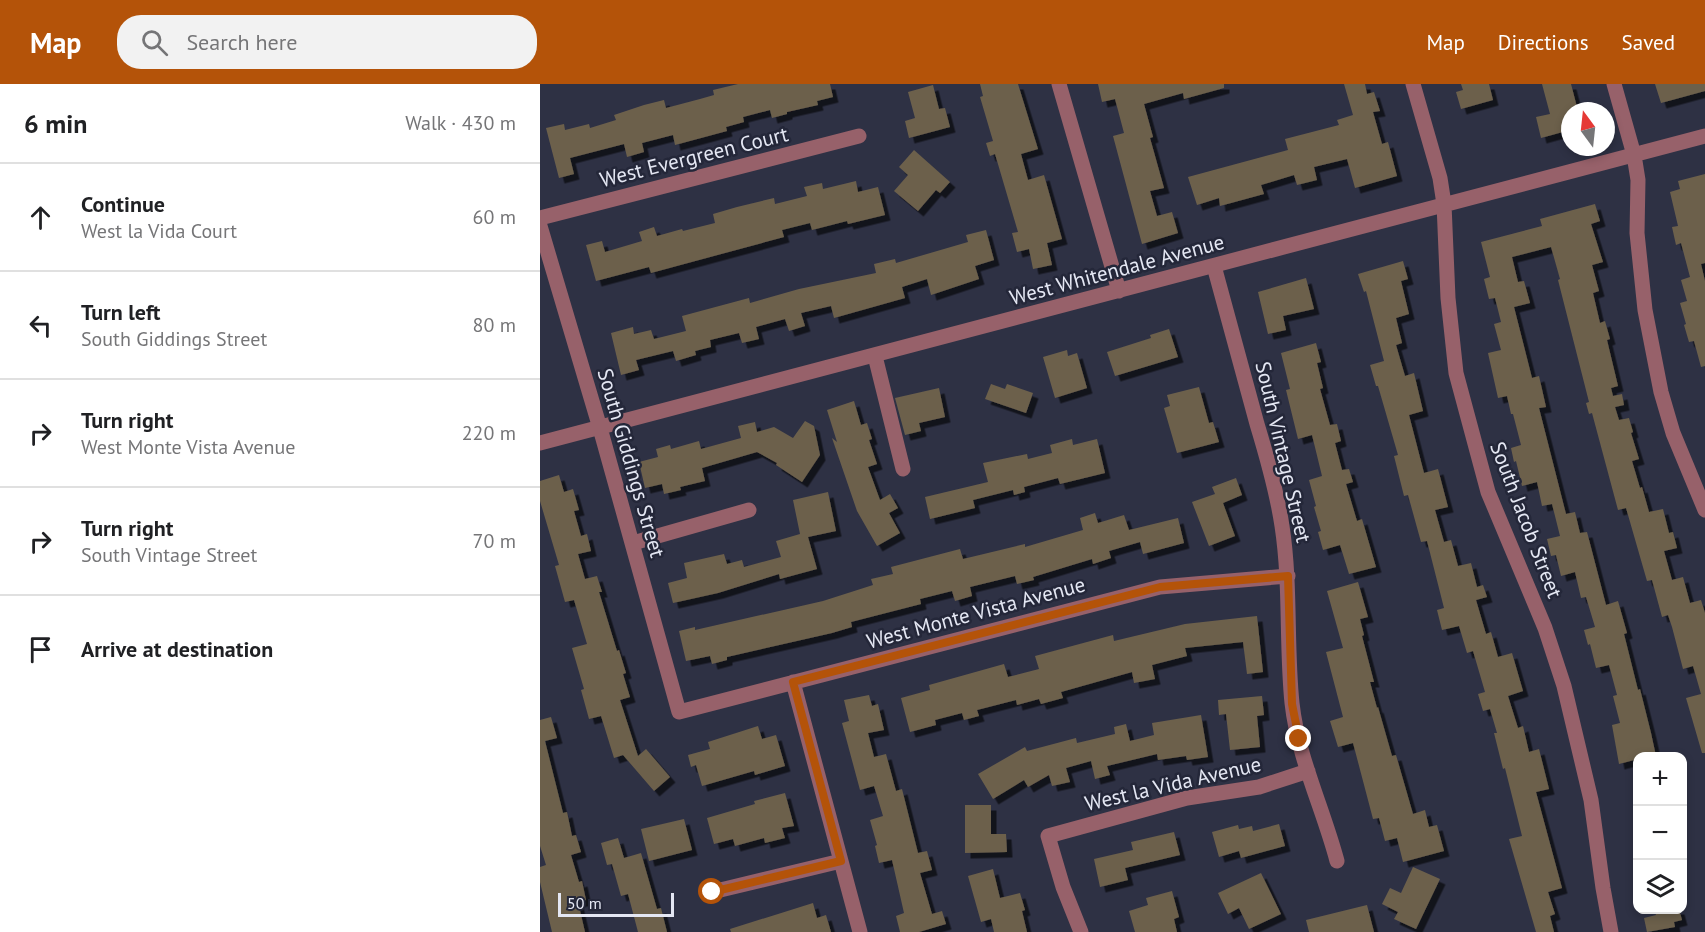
<!DOCTYPE html>
<html lang="en">
<head>
<meta charset="utf-8">
<style>
	body { margin:0; font-family:"PT Sans",sans-serif; background:#f2f2f2; color:#202124 }
	.controls { position:absolute; right:18px; bottom:18px; display:grid; overflow:hidden; border-radius:12px; box-shadow:0 3px 9px #0003 }
	.controls button { width:54px; height:54px; display:grid; place-items:center; padding:0; border:0; border-bottom:2px solid #e0e0e0; background:#fff; color:#202124; font:30px sans-serif }
	.compass { position:absolute; left:1021px; top:18px; width:54px; height:54px; border-radius:50%; background:#fff; box-shadow:0 3px 9px #0003; rotate:345deg }
	.scale { position:absolute; left:18px; bottom:15px; width:116px; box-sizing:border-box; padding-left:6px; border:3px solid #e4e7f3; border-top:0; font-size:16px; line-height:21px; white-space:nowrap; color:#e4e7f3; -webkit-text-stroke:4px #242739; paint-order:stroke }
	.stop { position:absolute; width:18px; height:18px; margin:-14px; border:4px solid #b45309; border-radius:50%; background:#fff }
	.stop.end { background:#b45309; border-color:#fff; box-shadow:0 2px 6px #0008 }
	.list { margin:0; padding:0; list-style:none }
	h2 { display:flex; justify-content:space-between; align-items:center; height:78px; margin:0; padding:0 24px; font-size:26px }
	h2 small { font-size:20px; font-weight:400; color:#757577 }
	.list li { display:grid; grid-template-columns:39px 1fr auto; gap:18px; align-items:center; box-sizing:border-box; height:108px; padding:0 24px; border-top:2px solid #e0e0e0 }
	.list b { display:block; font-size:22px; white-space:nowrap }
	.list p { margin:0; font-size:20px; white-space:nowrap; color:#757577 }
	.list em { font-size:20px; font-style:normal; color:#757577 }
	.icon { flex:none; width:33px; height:33px; fill:none; stroke:currentColor; stroke-width:2; stroke-linecap:round; stroke-linejoin:round }
	.map { position:relative; flex:none; width:1165px; height:848px; overflow:hidden }
	header { display:flex; align-items:center; gap:36px; box-sizing:border-box; height:84px; padding:0 30px; background:#b45309; color:#fff }
	header strong { font-size:28px }
	nav { display:flex; gap:33px; margin-inline-start:auto; font-size:21px }
	.search { width:420px; height:54px; background:#f2f2f2; display:flex; align-items:center; gap:15px; box-sizing:border-box; padding:0 21px; border-radius:24px; color:#757577; font-size:22px }
	main { display:flex }
	aside { flex:1; background:#fff }
	.map>svg:first-child { display:block }
</style>
</head>
<body>
<header>
<strong>Map</strong>
<div class="search"><svg class="icon" aria-label="search" viewBox="0 0 24 24"><circle cx="10" cy="10" r="6"/><path d="M15 15l6 6"/></svg>Search here</div>
<nav><a>Map</a><a>Directions</a><a>Saved</a></nav>
</header>
<main>
<aside>
<h2>6 min<small>Walk · 430 m</small></h2>
<ul class="list">
<li><svg class="icon" aria-label="ahead" viewBox="0 0 24 24"><path d="M12 20V5M6 11l6-6 6 6"/></svg><div><b>Continue</b><p>West la Vida Court</p></div><em>60 m</em></li>
<li><svg class="icon" aria-label="left" viewBox="0 0 24 24"><path d="M17 20v-9H6M10 6l-5 5 5 5"/></svg><div><b>Turn left</b><p>South Giddings Street</p></div><em>80 m</em></li>
<li><svg class="icon" aria-label="right" viewBox="0 0 24 24"><path d="M7 20v-9h11M14 6l5 5-5 5"/></svg><div><b>Turn right</b><p>West Monte Vista Avenue</p></div><em>220 m</em></li>
<li><svg class="icon" aria-label="right" viewBox="0 0 24 24"><path d="M7 20v-9h11M14 6l5 5-5 5"/></svg><div><b>Turn right</b><p>South Vintage Street</p></div><em>70 m</em></li>
<li><svg class="icon" aria-label="arrive" viewBox="0 0 24 24"><path d="M6 21V4h12l-3 4 3 4H6"/></svg><div><b>Arrive at destination</b></div></li>
</ul>
</aside>
<div class="map">
<svg width="1165" height="848" viewBox="0 0 1165 848">
	<defs>
		<filter id="shadow"><feDropShadow dx="5.5" dy="5.5" stdDeviation="0" flood-color="#0009"/></filter>
	</defs>
	<rect width="100%" height="100%" fill="#2e3144"/>
	<path fill="#6c604c" filter="url(#shadow)" d="M198 0H290L293 13 277 17 278 21 247 28V30L232 34 230 26 203 33 204 38 186 43 187 47 135 61 133 51 102 59 104 68 87 73 84 60 30 74 34 90 19 94 6 44 24 40 25 46 49 40 50 44 76 36 74 31 104 21 124 16 126 24 160 15 174 11 173 6Z
		M440 0H478L498 65 481 70 488 96 504 91 522 155 507 159 512 181 493 185 489 165 477 168 472 149 478 148 455 70 450 72 446 59 453 57 440 13 443 12Z
		M558 0H684V4L644 15 643 9 604 20 613 53 610 54 624 104 610 107 617 132 632 128 638 149 602 160 573 52 584 49 575 15 562 18Z
		M804 0H825L827 10 834 8 840 27 833 28 842 60 848 58 857 92 815 104 807 75 774 83 777 96 757 101 754 91 721 101 724 110 680 122 679 114 657 121 648 93 748 66 745 55 799 41 797 36 813 31Z
		M921 0H949L953 16 921 25 916 8 923 6Z
		M1002 0H1031L1038 27H1030V46L1001 54 996 33 1010 30Z
		M1115 0H1165V7L1121 19Z
		M393 1 399 25 405 24 410 43 369 54 365 37 375 34 368 8Z
		M374 66 410 98 400 109 396 106 378 127 354 107 368 91 359 83Z
		M1165 90V179L1161 180 1165 197V282L1161 283 1154 257 1149 258 1144 241 1146 240 1140 219 1147 217 1141 196 1150 193 1141 159 1136 161 1132 143 1138 142 1130 108 1140 105 1138 97Z
		M316 97 318 108 338 103 345 131 308 140 307 137 272 146 270 139 242 146 244 153 111 189 109 183 56 197 46 161 62 157 65 168 102 157 99 148 114 143 117 152 142 145 143 147 175 139 173 130 197 123 234 114 235 120 267 112 264 103 282 99 283 105Z
		M1055 120 1060 137 1051 140 1063 178 1052 181 1059 207 1053 209 1060 239 1065 237 1070 255 1067 256 1078 302 1071 304 1073 312 1082 310 1084 321 1075 323 1079 336 1089 334 1093 348 1091 349 1099 375 1092 377 1100 404 1102 403 1109 428 1123 425 1129 449 1133 448 1137 464 1124 467 1132 496 1143 493 1150 519 1161 516 1165 529V669H1162L1146 614 1161 610 1153 582 1143 585 1132 543 1128 531 1122 533 1112 496 1107 497 1086 424 1078 426 1052 329 1049 330 1046 319 1049 318 1018 196 1020 195 1011 163 972 173 978 198 984 197 990 219 974 223 992 294 999 292 1006 323 999 324 1026 430 1035 428 1040 449 1047 448 1066 521 1078 517 1087 549 1084 550 1098 606 1100 605 1111 649 1116 672H1098V675L1079 680 1072 641 1080 639 1073 612 1077 611 1069 581 1056 584 1050 560 1048 561 1044 546 1055 543 1046 513 1041 514 1035 488 1021 492 1016 471 1011 472 1007 455 1020 452 1012 420 1002 422 997 398 982 402 976 377 974 378 971 364 981 361 973 330H971L967 312 958 314 948 269 961 266 954 240 961 238 955 214 949 215 944 195 950 193 941 158 1002 142 1000 135Z
		M446 146 454 176 435 182 439 195 391 211 387 195 362 203 365 214 294 234 291 222 261 229 265 242 249 247 245 235 216 243 219 255 202 259 199 249 170 256 171 263 155 267 156 271 136 277 133 267 96 276 99 286 81 291 71 249 93 243 94 250 111 246 114 255 146 247 142 232 209 214 210 219 259 205 336 189 334 180 355 175 356 179 428 158 426 151Z
		M863 177 868 195 861 197 869 230 856 234 862 259 856 261 865 292 874 289 883 327 869 331 884 389 898 385 908 423 895 426 904 458 911 456 918 482 931 479 937 503 943 501 947 513 936 516 946 550 951 548 958 573 972 569 983 607 968 612 978 644 983 642 989 668 999 665 1009 705 996 708 1022 804 1008 808 1015 830 1010 832 1014 848H996L969 755 982 752 965 684 963 685 954 649H957L950 625 943 627 938 610 945 608 933 567 927 569 919 542 902 546 897 526 904 524 887 457 881 458 868 411 864 412 854 372 858 371 838 302H836L830 281 844 277 826 207 824 208 818 190Z
		M766 194 774 225 743 232 746 246 728 250 718 208Z
		M629 245 638 273 575 292 567 268 611 254 610 251Z
		M776 259 781 278 777 279 783 304 780 305 790 341 797 340 801 357 795 359 802 386 809 385 813 398 806 400 817 437 822 435 836 483 809 490 800 461 783 466 778 448 781 447 774 423 776 422 769 396 782 392 772 351 758 355 746 306 750 305 741 269Z
		M527 266 528 272 537 269 547 304 515 314 503 273Z
		M451 300 465 305 467 300 493 309 486 329 445 315Z
		M659 303 669 339 673 338 679 358 637 369 624 324 630 322 627 311Z
		M399 304 405 333 379 339 381 347 365 351 355 314Z
		M314 317 321 341 327 339 332 355 329 356 337 380 328 383 340 416 350 410 358 424 349 429 360 449 337 462 317 427 292 354 297 358 287 326Z
		M265 337 274 342 280 371 262 398 236 381 237 379 217 368 162 384 165 397 140 403 141 406 124 410 122 400 105 404 99 378 118 373 116 365 130 361 131 365 159 357 161 365 201 354 198 342 215 338 217 348 234 343 253 354Z
		M532 355 533 361 557 355 565 389 520 400 518 394 484 403 485 408 474 411 473 406 433 416 435 424 390 435 385 413 448 398 443 379 487 370 488 375 512 369 510 361Z
		M19 391 24 408 33 405 39 426 34 427 41 452 47 450 51 467 38 470 45 495 57 492 62 508H59L77 567 79 566 86 589 83 590 90 613 80 616 98 672 106 665 130 693 114 707 83 671 74 674 61 632 49 635 41 606 44 605 32 564 47 560 34 516 25 518 15 482 19 481 0 417V397Z
		M696 394 702 411 683 419 695 452 669 462 652 418 675 410 672 403Z
		M288 408 296 447 268 453 277 485 240 495 239 490 178 509 133 519 128 499 147 494 144 479 184 470 187 480 202 476 204 483 241 473 236 457 260 450 253 416Z
		M555 429 558 439 584 431 589 446 638 434 644 459 603 470 600 458 569 467 571 474 553 480 552 475 493 493 494 496 477 500 475 492 430 503 432 512 415 517 412 507 380 515 381 520 311 538 312 543 292 549 187 573V576L172 580 170 572 146 577 139 547 155 543V546L283 517 333 501 331 495 353 490 351 483 420 465 423 475 485 460V463L543 446 540 434Z
		M818 498 828 533 820 535 824 551 822 552 834 598H830L837 624 838 623 852 672 856 671 873 730 885 726 889 743 897 741 904 767 863 778 857 754 845 757 839 734 833 735 813 659 798 663 790 637 803 633 786 568 803 564 787 507Z
		M717 532 723 588 707 590 703 558 645 564 647 572 612 581 615 595 594 599 592 588 521 608 523 614 501 620 499 615 477 621 476 616 437 626 439 632 424 636 422 629 395 636 396 641 370 648 361 614 390 606 389 601 464 580 468 593 499 585 495 572 573 551 574 557 645 540Z
		M329 611 332 622 338 620 344 646 328 649 334 673 346 670 356 707 362 705 378 769 387 767 392 786 380 789 392 830 402 827 406 840 379 848H360L356 832 364 829 352 776 339 779 335 762 337 761 330 736 343 732 334 702 320 706 302 639 309 637 304 616Z
		M722 612 724 631 717 632 720 663 690 666 686 630 679 631 678 616Z
		M661 631 668 673 647 676 646 672 618 676 617 670 567 682 570 691 555 695 551 677 526 684 530 698 512 702 509 691 488 703 484 696 453 715 438 690 485 663 487 667 536 654 537 659 575 650 574 643 586 640 590 657 614 651 612 639Z
		M11 633 17 654 5 657 23 729 27 728 32 752 36 751 41 768 31 771 39 798 42 797 46 816 38 818 45 848H12L0 798V783L6 781 0 762V636Z
		M218 642 222 655 236 651 245 682 215 691 214 687 162 702 156 681 151 683 148 671 170 665 168 658Z
		M245 709 254 742 242 744 245 754 225 759 224 754 195 762 193 755 174 760 167 734 215 720 214 717Z
		M425 721H451V750H466L467 768 425 769Z
		M144 735 152 766 109 777 101 745Z
		M739 740 745 762 701 774 699 767 679 773 672 748 698 741 699 745 712 742 713 747Z
		M634 748 640 771 585 784 588 796 560 803 554 775 593 766 591 758Z
		M78 754 84 774 101 769 117 825 121 824 127 848H98L88 810 81 812 72 780 67 781 61 759Z
		M873 783 900 795 876 845 854 835 858 828 842 820 850 804 861 809Z
		M453 785 460 814 480 809 485 826 482 827 487 848H454L451 835 441 838 428 792Z
		M721 789 741 830 709 845 699 824 688 830 678 809Z
		M632 807 639 833 634 835 637 848H595L589 827 608 821 606 814Z
		M273 819 277 834 286 831 291 848H191L190 845Z
		M827 821 834 848H769L766 836Z
		M1114 825H1139L1142 836 1134 838 1135 843 1107 848 1104 834 1116 831Z"/>
	<g fill="none" stroke-linecap="round" stroke-linejoin="round">
		<path stroke="#97616a" stroke-width="15" d="M519 0 579 207
			M873 0 900 94 904 120 908 214 916 289 948 408 1005 544 1024 602 1051 716 1063 804 1071 848
			M1074 0 1094 71 1098 96 1097 149 1105 226 1121 308 1133 349 1165 426
			M0 134 319 52
			M0 142 60 344 139 628 620 503 748 492
			M674 182C688 235 703 287 717 340 727 373 737 408 742 442 751 501 746 560 752 619 758 674 783 724 797 777
			M335 272 363 385
			M0 359 1165 52
			M93 459 209 426
			M253 598 320 848
			M172 808 301 777
			M541 848 523 803 508 752 647 714 719 703 768 687"/>
	</g>
	<g fill="none" stroke-linecap="round" stroke-linejoin="round">
		<path stroke="#b45309" stroke-width="8" d="M172 808 301 777 253 598 620 503 748 492 752 620 759 655"/>
	</g>
	<g text-anchor="middle" stroke-width="5" stroke-linejoin="round" paint-order="stroke">
		<g font-size="21" fill="#e4e7f3" stroke="#242739">
			<text transform="translate(154 73) rotate(-14)" y="7">West Evergreen Court</text>
			<text transform="translate(577 186) rotate(-15)" y="7">West Whitendale Avenue</text>
			<text transform="translate(743 368) rotate(77)" y="7">South Vintage Street</text>
			<text transform="translate(91 379) rotate(74)" y="7">South Giddings Street</text>
			<text transform="translate(986 436) rotate(69)" y="7">South Jacob Street</text>
			<text transform="translate(436 529) rotate(-15)" y="7">West Monte Vista Avenue</text>
			<text transform="translate(633 700) rotate(-13)" y="7">West la Vida Avenue</text>
		</g>
	</g>
</svg>
<div class="controls">
<button>+</button>
<button>−</button>
<button><svg class="icon" aria-label="layers" viewBox="0 0 24 24"><path d="M12 4l9 5-9 5-9-5zM3 14l9 5 9-5"/></svg></button>
</div>
<svg class="compass" viewBox="-18 -18 36 36"><path d="M0-13l5 13h-10z" fill="#e53935"/><path d="M0 13l5-13h-10z" fill="#757577"/></svg>
<div class="scale">50 m</div>
<div class="stop" style="left:172px;top:808px"></div>
<div class="stop end" style="left:759px;top:655px"></div>
</div>
</main>
</body>
</html>
